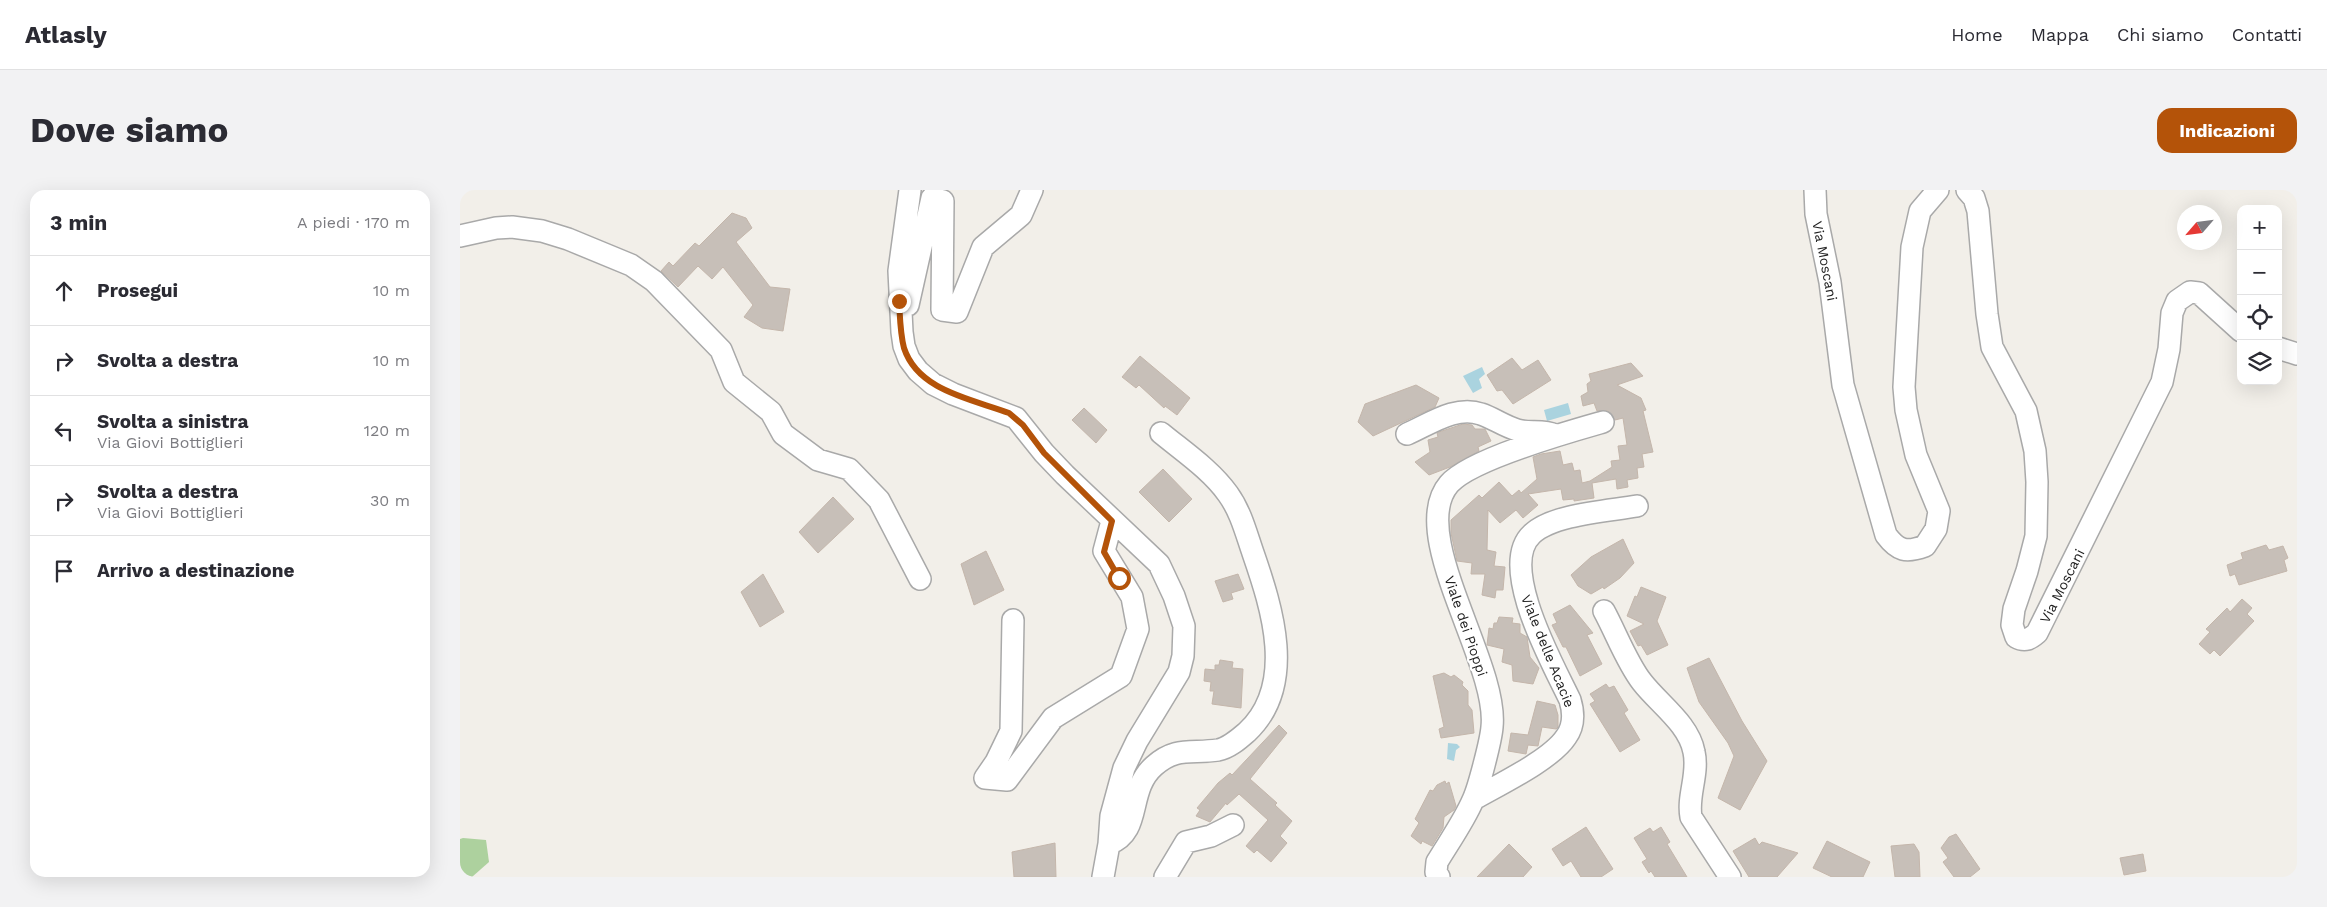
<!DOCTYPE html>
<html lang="it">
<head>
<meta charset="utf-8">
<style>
	body { margin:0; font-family:"Work Sans",sans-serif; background:#f2f2f3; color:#2b2b33 }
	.controls { position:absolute; right:15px; top:15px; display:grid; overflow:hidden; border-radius:10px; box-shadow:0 5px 20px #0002 }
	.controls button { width:45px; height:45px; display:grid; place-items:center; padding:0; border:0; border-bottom:1px solid #e1e1e2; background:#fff; color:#2b2b33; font:25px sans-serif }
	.compass { position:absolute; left:1717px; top:15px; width:45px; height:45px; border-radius:50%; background:#fff; box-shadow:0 5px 20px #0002; rotate:242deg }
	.stop { position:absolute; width:15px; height:15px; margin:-11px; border:4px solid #b45309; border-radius:50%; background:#fff }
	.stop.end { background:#b45309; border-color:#fff; box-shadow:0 1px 5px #0008 }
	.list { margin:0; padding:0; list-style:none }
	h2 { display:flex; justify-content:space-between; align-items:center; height:65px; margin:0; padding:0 20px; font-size:21px }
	h2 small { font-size:16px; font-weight:400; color:#7c7c81 }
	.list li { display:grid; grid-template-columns:32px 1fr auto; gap:15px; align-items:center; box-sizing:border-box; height:70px; padding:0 20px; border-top:1px solid #e1e1e2 }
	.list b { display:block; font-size:19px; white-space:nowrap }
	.list p { margin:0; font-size:16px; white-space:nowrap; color:#7c7c81 }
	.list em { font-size:16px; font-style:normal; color:#7c7c81 }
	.icon { flex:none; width:28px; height:28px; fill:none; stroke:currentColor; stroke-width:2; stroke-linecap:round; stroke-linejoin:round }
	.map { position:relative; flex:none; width:1837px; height:687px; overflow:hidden; border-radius:15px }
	header { display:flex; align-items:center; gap:30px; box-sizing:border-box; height:70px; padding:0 25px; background:#fff; border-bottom:1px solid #e1e1e2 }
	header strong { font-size:24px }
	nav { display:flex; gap:28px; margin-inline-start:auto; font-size:18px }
	.intro { display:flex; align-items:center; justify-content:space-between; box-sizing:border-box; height:120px; padding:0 30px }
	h1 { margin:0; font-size:35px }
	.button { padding:12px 22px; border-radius:15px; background:#b45309; color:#fff; font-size:18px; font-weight:700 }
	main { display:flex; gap:30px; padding:0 30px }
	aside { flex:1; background:#fff; border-radius:15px; box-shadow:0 5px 20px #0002 }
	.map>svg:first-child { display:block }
</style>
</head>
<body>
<header>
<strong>Atlasly</strong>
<nav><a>Home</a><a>Mappa</a><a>Chi siamo</a><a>Contatti</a></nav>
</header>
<div class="intro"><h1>Dove siamo</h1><a class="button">Indicazioni</a></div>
<main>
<aside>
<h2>3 min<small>A piedi · 170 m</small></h2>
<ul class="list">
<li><svg class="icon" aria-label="ahead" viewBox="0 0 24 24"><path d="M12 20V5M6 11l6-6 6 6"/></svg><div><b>Prosegui</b></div><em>10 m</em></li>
<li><svg class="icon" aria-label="right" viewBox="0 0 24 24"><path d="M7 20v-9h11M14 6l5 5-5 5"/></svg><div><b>Svolta a destra</b></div><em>10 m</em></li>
<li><svg class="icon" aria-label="left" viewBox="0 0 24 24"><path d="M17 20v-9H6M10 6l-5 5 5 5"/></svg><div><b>Svolta a sinistra</b><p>Via Giovi Bottiglieri</p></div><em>120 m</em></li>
<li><svg class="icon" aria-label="right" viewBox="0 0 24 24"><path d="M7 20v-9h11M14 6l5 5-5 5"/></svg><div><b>Svolta a destra</b><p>Via Giovi Bottiglieri</p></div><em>30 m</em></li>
<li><svg class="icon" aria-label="arrive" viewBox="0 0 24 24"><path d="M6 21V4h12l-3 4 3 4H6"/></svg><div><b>Arrivo a destinazione</b></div></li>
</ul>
</aside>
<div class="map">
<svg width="1837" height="687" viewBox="0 0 1837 687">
	<rect width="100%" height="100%" fill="#f2efe9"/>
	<path fill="#add19e" d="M3 648 26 650 29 672 12 687H0V649Z"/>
	<path fill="#aad3df" d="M1022 177 1025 184 1019 189 1022 198 1013 203 1003 186Z
		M1108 213 1111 224 1087 231 1084 220Z
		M988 553 997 554 1000 557 996 560 994 571 987 569Z"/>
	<path fill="#c7bfb8" stroke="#c4b6ab" d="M272 23 286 28 292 38 276 52 310 97 330 99 323 141 302 138 284 127 293 115 263 77 252 89 238 76 218 97 201 81 209 72 213 76 235 53 239 56Z
		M680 166 730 208 717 225 705 216 704 218 679 195 676 198 662 187Z
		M1052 168 1062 180 1078 170 1091 190 1053 214 1042 200 1037 201 1027 185Z
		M1171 173 1183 186 1157 195 1181 208 1186 220 1183 221 1193 262 1182 264 1184 277 1177 278 1178 288 1167 290 1168 297 1157 299 1156 289 1132 293 1134 308 1114 311V309L1103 310 1101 299 1068 304 1078 315 1063 328 1056 320 1040 333 1028 320 1027 360 1036 362 1034 376 1045 377 1043 400H1036L1035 408 1022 405 1025 384H1011L1012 373 997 371 991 343V330L1019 305 1022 308 1039 292 1052 306 1059 300 1061 303 1077 289 1073 267 1081 264 1100 261 1103 275 1112 273 1114 281 1120 280 1122 293 1130 291 1152 277 1151 271 1160 270 1158 256 1167 255 1163 228 1155 230 1148 221H1137L1134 213 1123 216 1121 206 1128 202 1127 194 1131 191 1129 184Z
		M956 195 979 208 975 217 913 246 898 232 905 214Z
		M624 218 647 240 636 253 612 230Z
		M1003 234 1012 235 1015 239H1025L1031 251 1018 257 1019 261 990 277 969 285 955 272 970 262 968 250 978 247 977 243 979 242Z
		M703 279 732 309 709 332 679 302Z
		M373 307 394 329 358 363 339 342Z
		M1163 349 1174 373 1160 388 1144 399 1143 397 1131 404 1118 396 1111 385 1131 367Z
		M1806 355 1809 360 1823 356 1828 368 1824 370 1827 381 1779 395 1775 384 1770 386 1767 375 1783 369 1781 363Z
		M526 361 544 400 514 415 501 374Z
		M303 384 324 422 300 437 281 402Z
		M778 384 784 399 771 403 773 409 763 412 755 391Z
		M1181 397 1206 407 1197 431 1208 455 1187 465 1181 455 1178 456 1170 441 1184 434 1167 426 1175 406 1177 407Z
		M1782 409 1792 418 1787 424 1794 431 1760 466 1754 460 1750 464 1739 454 1750 442 1746 439 1767 418 1770 422Z
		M1110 415 1133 443 1127 445 1142 474 1120 486 1106 457H1103L1092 435 1097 433 1093 424Z
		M1039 427 1053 428 1052 433 1060 434V443L1067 447 1070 467 1079 478 1073 494 1053 491 1052 475 1042 472 1044 459 1027 455 1029 438 1033 439 1034 433H1037Z
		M1249 468 1282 531 1307 571 1280 620 1258 608 1274 566 1268 553 1239 512 1227 478Z
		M760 470 773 472 772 478 783 479 781 518 752 514 754 501H750L751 492 744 491 745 479 755 480V475H759Z
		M984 483 991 487 994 485 1003 492 1002 495 1008 501V515L1012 520 1014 543 981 548 979 539 984 537 973 486Z
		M1146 494 1149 498 1154 496 1168 520 1164 523 1180 550 1160 562 1130 514 1135 511 1130 504Z
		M1077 511 1095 515 1098 525V537L1096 539 1082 537 1078 556 1068 555 1066 564 1048 561 1051 543 1068 545Z
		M819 535 827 543 790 589 817 613 815 615 832 631 820 646 827 653 811 672 797 660 794 663 786 656 808 630 779 604 767 615 766 613 750 632 736 626 740 620 737 618 758 593 770 583 772 585Z
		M985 591 986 594 989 592 996 616 994 620 984 627 983 638 972 656 962 651 961 654 951 646 959 633 955 629 970 600 973 601 977 595Z
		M1126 637 1153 679 1141 687H1121L1111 671 1103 676 1092 659Z
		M1201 637 1210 652 1207 654 1227 687H1195L1191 681 1189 683 1182 672 1187 669 1174 648 1190 638 1193 642Z
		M1496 644 1520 679 1510 687H1494L1483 672 1488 668 1481 658 1489 647Z
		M1295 648 1299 655 1302 652 1338 663 1317 687H1289L1273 661Z
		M1367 651 1410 672 1403 687H1372L1353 678Z
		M595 653 596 687H554L552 662Z
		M1049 654 1072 677 1063 687H1017Z
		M1454 654 1459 662 1460 687H1435L1431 656Z
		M1683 664 1686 681 1664 685 1660 668Z"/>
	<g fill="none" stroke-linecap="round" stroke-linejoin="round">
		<g stroke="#a9a9a9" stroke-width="24">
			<path id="minor" d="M450 0 439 81 442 142 444 156 449 169 458 181 473 194 493 204 556 228 584 263 605 285 699 374 714 406 724 436 723 466 719 482 677 551 664 578 651 626 649 654 643 687
				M1355 0 1356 24 1370 92 1383 195 1426 345C1438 361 1446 363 1465 356L1476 339 1479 321 1456 265 1446 220 1444 197 1452 57 1460 21 1478 0
				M1507 0 1514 8 1518 21 1527 124 1532 157 1566 221 1575 261 1577 292 1576 346 1567 381 1554 419 1552 435 1556 447C1565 452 1570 449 1577 443L1702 192 1709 159 1712 123 1717 111 1730 102 1739 103 1781 141
				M0 46 36 38 52 37 82 41 108 49 171 75 194 91 261 160 274 192 311 222 323 244 358 270 389 279 419 310 460 389
				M448 115 472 8 483 11 482 120 497 122 523 57 561 25 572 0
				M1818 158 1837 164
				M947 244C970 234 996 215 1021 224 1033 228 1044 236 1057 240 1070 244 1082 239 1095 245
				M1144 421C1156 443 1167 473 1182 492 1199 514 1229 534 1234 562 1239 584 1227 606 1231 627L1270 687
				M553 430 551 541 536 572 525 588 547 590 593 528 661 486 678 439 672 407 644 361 652 331
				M1014 609C1038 595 1091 570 1106 547 1114 536 1114 523 1110 510 1094 476 1037 376 1072 344 1093 324 1149 321 1177 316
				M649 654C683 641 666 601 694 576 716 556 732 564 758 560 769 558 779 549 787 542 837 495 812 418 793 363 786 343 781 322 768 304 751 280 724 262 701 243
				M705 687 726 652 751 646 773 635
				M979 687 976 682 977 672C989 652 1004 631 1013 610 1019 597 1031 550 1032 537 1039 473 946 344 989 294 1011 269 1108 242 1143 232"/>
		</g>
		<use href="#minor" stroke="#fff" stroke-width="21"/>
	</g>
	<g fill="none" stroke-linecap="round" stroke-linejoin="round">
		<path stroke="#b45309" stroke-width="6" d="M439 111C440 126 440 143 444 158 458 201 512 209 549 223L563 235 584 263 652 331 644 362 659 388"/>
	</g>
	<g text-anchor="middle" stroke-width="4.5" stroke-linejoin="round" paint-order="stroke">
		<g font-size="14" fill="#222" stroke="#fff">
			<text transform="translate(1365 71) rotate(79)" y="5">Via Moscani</text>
			<text transform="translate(1602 396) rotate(-63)" y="5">Via Moscani</text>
			<text transform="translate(1006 436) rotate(71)" y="5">Viale dei Pioppi</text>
			<text transform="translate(1088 461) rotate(68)" y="5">Viale delle Acacie</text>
		</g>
	</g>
</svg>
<div class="controls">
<button>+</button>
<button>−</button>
<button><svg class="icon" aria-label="locate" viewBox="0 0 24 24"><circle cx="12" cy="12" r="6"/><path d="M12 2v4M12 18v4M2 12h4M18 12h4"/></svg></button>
<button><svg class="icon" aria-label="layers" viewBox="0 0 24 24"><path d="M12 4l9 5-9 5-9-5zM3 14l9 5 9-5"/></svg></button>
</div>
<svg class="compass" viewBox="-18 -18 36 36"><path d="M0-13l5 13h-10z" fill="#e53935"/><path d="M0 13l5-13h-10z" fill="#7c7c81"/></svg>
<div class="stop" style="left:659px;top:388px"></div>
<div class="stop end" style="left:439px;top:111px"></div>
</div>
</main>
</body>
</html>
